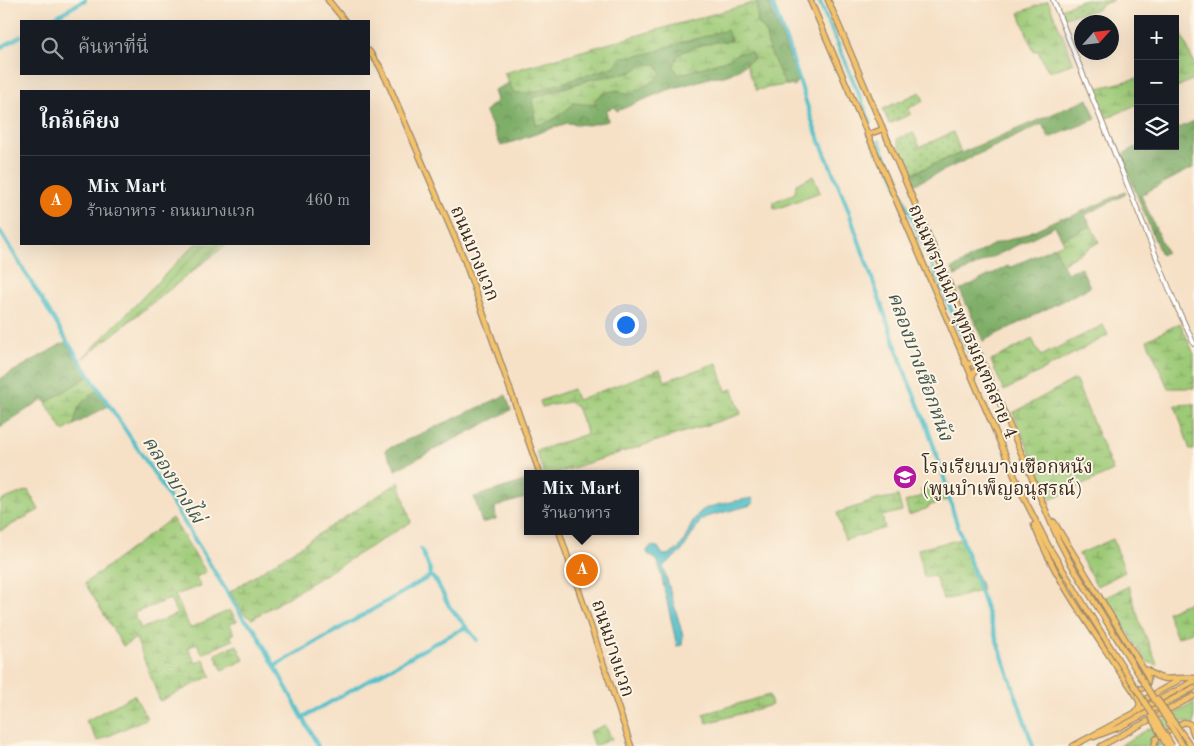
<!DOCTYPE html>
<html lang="th">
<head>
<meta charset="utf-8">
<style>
	body { margin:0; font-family:"Old Standard TT","Noto Serif Thai",serif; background:#20242c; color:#f1f3f6 }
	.controls { position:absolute; right:15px; top:15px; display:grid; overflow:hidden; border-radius:0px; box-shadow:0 5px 20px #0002 }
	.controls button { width:45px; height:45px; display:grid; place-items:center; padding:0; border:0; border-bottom:1px solid #363941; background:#171b24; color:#f1f3f6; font:25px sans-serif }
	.compass { position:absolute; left:1074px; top:15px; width:45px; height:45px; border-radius:50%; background:#171b24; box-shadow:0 5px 20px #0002; rotate:63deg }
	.you { position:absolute; left:625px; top:324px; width:18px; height:18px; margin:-12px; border:4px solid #fff; border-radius:50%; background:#1a73e8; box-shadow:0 0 0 8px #1a73e833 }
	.badge { display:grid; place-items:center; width:32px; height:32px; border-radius:50%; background:#8c9099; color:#fff; font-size:16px; font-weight:700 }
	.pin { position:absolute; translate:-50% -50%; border:2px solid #fff; box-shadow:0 1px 5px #0006 }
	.popup { position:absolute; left:524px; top:470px; width:115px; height:65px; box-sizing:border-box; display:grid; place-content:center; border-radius:0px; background:#171b24; filter:drop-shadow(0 1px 4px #0005); font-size:16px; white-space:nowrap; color:#9ea1a6 }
	.popup b { font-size:19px; color:#f1f3f6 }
	.popup::after { content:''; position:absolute; left:50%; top:100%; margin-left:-10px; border:10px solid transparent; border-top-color:#171b24 }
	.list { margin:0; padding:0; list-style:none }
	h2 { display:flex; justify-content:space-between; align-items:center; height:65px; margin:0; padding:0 20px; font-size:21px }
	h2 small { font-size:16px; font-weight:400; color:#9ea1a6 }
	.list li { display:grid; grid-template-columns:32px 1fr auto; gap:15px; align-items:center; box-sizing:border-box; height:90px; padding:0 20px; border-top:1px solid #363941 }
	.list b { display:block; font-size:19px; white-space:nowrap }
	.list p { margin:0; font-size:16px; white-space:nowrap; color:#9ea1a6 }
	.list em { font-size:16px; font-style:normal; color:#9ea1a6 }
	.icon { flex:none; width:28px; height:28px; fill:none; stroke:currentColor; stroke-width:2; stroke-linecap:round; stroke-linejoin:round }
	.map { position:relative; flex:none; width:1194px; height:746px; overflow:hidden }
	.search { position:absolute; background:#171b24; box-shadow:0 5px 20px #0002; left:20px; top:20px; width:350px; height:55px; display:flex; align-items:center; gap:12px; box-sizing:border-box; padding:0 18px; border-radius:0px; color:#9ea1a6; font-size:19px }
	.panel { position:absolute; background:#171b24; box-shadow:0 5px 20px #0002; left:20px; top:90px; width:350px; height:155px; border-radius:0px }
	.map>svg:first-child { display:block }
</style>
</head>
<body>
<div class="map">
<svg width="1194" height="746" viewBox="0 0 1194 746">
	<defs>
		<pattern id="grass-dots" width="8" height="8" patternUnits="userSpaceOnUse" patternTransform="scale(1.25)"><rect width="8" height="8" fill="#9dca77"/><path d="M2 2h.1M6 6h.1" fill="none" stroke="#81a461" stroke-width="1.8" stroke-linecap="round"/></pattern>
		<pattern id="forest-crowns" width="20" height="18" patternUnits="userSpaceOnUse" patternTransform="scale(1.25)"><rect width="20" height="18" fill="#7eae68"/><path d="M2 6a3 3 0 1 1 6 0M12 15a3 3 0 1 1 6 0" fill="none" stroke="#688e55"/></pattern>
		<pattern id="wetland-marsh" width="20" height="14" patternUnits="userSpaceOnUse" patternTransform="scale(1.25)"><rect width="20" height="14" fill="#9dca77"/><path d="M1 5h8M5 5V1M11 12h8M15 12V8" fill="none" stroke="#81a461"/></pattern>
		<pattern id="garden-furrows" width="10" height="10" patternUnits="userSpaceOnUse" patternTransform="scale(1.25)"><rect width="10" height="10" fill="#9dca77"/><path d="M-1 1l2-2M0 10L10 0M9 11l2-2" fill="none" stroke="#81a461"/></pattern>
	</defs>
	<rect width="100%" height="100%" fill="#fcf5e5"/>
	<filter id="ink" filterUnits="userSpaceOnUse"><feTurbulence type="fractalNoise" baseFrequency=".02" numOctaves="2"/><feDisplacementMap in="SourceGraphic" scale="10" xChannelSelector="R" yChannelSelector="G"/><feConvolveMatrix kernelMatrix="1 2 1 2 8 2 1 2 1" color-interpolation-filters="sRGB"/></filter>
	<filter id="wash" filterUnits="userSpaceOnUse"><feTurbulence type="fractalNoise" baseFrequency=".0096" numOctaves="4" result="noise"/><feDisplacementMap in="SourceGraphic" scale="20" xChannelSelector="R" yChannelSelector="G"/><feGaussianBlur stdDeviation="1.12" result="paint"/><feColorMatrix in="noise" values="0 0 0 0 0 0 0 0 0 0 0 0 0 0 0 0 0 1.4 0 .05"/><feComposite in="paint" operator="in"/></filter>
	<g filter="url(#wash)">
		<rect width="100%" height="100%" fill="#f6e1c7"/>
		<path fill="url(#grass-dots)" stroke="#6c7a4a" d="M1081 0H1113L1098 7 1099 9 1064 17 1061 9Z
			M920 92 924 101 909 108 911 114 889 124 883 109Z
			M913 132 920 147 953 132 961 153 911 174 897 139Z"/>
		<path fill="url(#forest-crowns)" stroke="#5c6c43" fill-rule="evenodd" d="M764 0H768L798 80 794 86 785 85 769 49 765 31 758 23 756 2Z
			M727 29 731 41C712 42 694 45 678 55L679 75 731 58 738 53 751 52 754 59C742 65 730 79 716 76L667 90 617 111 614 107 606 110 608 121 588 125 567 123 501 146 485 111 497 100 494 90 509 83 514 93 621 56C637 56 652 54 666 47ZM641 65 619 90 606 91 582 103H574L560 115 543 124 548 92 592 79 631 73Z
			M1088 99 1096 119 1049 138 1042 124 915 184 911 174Z
			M1194 121V167L1141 195 1166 252 1161 255 1121 155 1138 146H1175V130Z
			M1125 192 1126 194 1085 215 1091 226 1062 239 1055 226 955 276 952 269 994 244 1022 236 1060 218 1070 217Z
			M1054 247 1067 273 1081 267 1090 287 983 341 960 290 1008 266 1009 268Z
			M65 342 89 376 46 403 43 399 0 427V379Z
			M98 390 108 406 74 425C77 406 81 401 98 390Z
			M506 395 511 410 395 470 393 463 385 450Z
			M525 481 528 497 495 507 496 519 482 523 474 497Z"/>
		<path fill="url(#wetland-marsh)" stroke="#6c7a4a" fill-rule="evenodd" d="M1048 1 1074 63 1049 72 1037 50 1034 52 1019 13Z
			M756 2 758 23 765 31 769 49 785 85 756 90 746 63 754 59 751 52 738 53 731 58 679 75 674 67 678 55C694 45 712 42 731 41L727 30 666 47C652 54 637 56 621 57L615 66 534 92 514 93 504 73Z
			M1181 32 1194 64V79L1175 88V35Z
			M656 64 661 73C654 85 637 89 625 94L619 90 606 92 596 98V105L574 103C563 113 551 124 536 125L532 98 592 79 631 73 641 65Z
			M1138 78V104L1107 118 1095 89Z
			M1091 226 1099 242 1062 264 1054 247 1064 243 1062 239Z
			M1180 323 1194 354V388H1168L1147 340Z
			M1103 325 1108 335 1004 391 991 361 1032 339 1041 356Z
			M717 363 726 391 733 389 741 414 554 474H544L536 451 587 434 577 407 569 402 542 407 540 401 573 389 577 400 660 369 665 381Z
			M89 376 98 390C81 401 77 406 74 425L63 431 46 403Z
			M1075 379 1113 471 1050 500 1013 413Z
			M1194 404V450H1190L1175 405Z
			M399 482 411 522 252 619 244 614 230 592Z
			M941 484 948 500 928 506V508L909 515 905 502 922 496 921 490Z
			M28 490 39 510 0 531V501Z
			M898 496 902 511 882 516 885 528 845 540 837 513 876 500Z
			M172 518 206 572 196 577 201 586 175 595 190 628 230 610 237 621 230 624 234 634 230 637 233 640 202 654 197 643 188 648 196 663 204 659 211 676 160 701 136 638 123 646 85 583ZM170 599 177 614 141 629 134 613Z
			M962 539 983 590 959 597 943 599 935 576 924 577 918 549Z
			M1113 539 1125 572 1097 586 1079 554Z
			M1129 586 1140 623 1158 665 1147 662 1104 598Z
			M1194 600V631L1177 638 1167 612Z
			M237 645 244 660 222 670 215 654Z
			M134 695 147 718 98 741 86 721Z
			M769 695 772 705 707 723 703 714Z
			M605 725 612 739 594 746 589 732Z"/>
		<path fill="#9dca77" stroke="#6c7a4a" d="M813 176 820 192 776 209 774 208 773 202 795 193 796 184Z
			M1194 703V727C1185 713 1166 730 1155 736L1161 746H1119Z"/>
		<path fill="url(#garden-furrows)" stroke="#6c7a4a" d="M195 244H227L83 358Z"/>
		<path fill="#52c0c9" stroke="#467574" d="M752 498 754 503 748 506 706 517 701 520 682 551 663 566 683 636 682 645 677 646 658 561 648 554 647 551C650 546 652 546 658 547L663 555C688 555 686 521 703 510 710 505 742 500 752 498Z"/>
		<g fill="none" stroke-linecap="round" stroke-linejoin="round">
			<path stroke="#52c0c9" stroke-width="4" d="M771 0 791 54 814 127 845 201 907 378 926 423 945 481 954 515 1033 746
				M819 0 871 123
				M48 21 85 0
				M0 48 21 36
				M879 141 970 354
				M0 231 67 341 157 478 243 618 254 628 318 746
				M430 575 437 582 449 606 477 640
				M275 666 429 577 431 572 421 549
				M302 718 437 642 462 629 467 628"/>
		</g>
	</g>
	<g filter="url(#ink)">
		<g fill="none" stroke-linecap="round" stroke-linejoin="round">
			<g stroke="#988672" stroke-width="6">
				<path id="minor" d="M1053 0 1175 303 1194 344"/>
			</g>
			<g stroke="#988672" stroke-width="7">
				<path id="major" d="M328 0 345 21
					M810 0 1024 498 1049 547 1091 616
					M828 0 1058 539 1070 562 1100 611
					M369 51 379 65 388 83 464 259 540 474
					M867 135 883 129
					M965 363C971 365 979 362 980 355
					M972 376 977 368 981 367 986 370
					M1054 522 1147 675C1150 684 1144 691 1135 688
					M1034 525C1054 577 1088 623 1118 669 1124 679 1139 695 1140 705L1135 713
					M559 531 631 746
					M1147 670C1165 685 1174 676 1194 678
					M1142 701 1179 680
					M1094 737 1120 727 1194 688
					M1073 746 1194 681
					M1101 746 1194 696
					M1154 746 1156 739 1184 722 1190 724 1194 735"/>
			</g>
			<use href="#minor" stroke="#fff" stroke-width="4"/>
			<use href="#major" stroke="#f3c26a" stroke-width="4.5"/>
			<g stroke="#988672" stroke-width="7" stroke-linecap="butt">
				<path id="major-bridge" d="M1100 611 1183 746
					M1091 616 1172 746
					M1157 699 1191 746
					M1151 717 1167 746"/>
			</g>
			<use href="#major-bridge" stroke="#f3c26a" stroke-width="4.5"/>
		</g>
	</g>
	<defs>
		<g id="school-disc" transform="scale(1.25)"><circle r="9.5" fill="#b5179e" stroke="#fcf5e5"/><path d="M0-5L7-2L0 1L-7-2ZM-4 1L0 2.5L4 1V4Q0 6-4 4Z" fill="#fff"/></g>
	</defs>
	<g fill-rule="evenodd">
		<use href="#school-disc" x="905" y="477"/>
	</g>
	<g text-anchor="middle" stroke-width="4" stroke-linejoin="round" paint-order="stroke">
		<g font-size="19" fill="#3b2a1e" stroke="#fcf5e5">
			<text transform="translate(476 253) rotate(68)" y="7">ถนนบางแวก</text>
			<text transform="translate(964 321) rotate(67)" y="7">ถนนพรานนก-พุทธมณฑลสาย 4</text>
			<text transform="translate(614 648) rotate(72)" y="7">ถนนบางแวก</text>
		</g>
		<g font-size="19" fill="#3b2a1e" stroke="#fcf5e5" text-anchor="start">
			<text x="922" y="473">โรงเรียนบางเชือกหนัง<tspan x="922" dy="22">(พูนบำเพ็ญอนุสรณ์)</tspan></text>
		</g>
		<g font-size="20" font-style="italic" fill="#425751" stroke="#fcf5e5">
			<text transform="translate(921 366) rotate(70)" y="7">คลองบางเชือกหนัง</text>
			<text transform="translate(174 479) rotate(58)" y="7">คลองบางไผ่</text>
		</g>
	</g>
</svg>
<div class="controls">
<button>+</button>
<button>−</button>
<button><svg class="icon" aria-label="layers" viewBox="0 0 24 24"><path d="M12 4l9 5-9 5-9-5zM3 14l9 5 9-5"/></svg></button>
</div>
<svg class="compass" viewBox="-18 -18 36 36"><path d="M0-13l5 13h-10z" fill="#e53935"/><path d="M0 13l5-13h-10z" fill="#9ea1a6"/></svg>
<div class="you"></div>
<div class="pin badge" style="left:582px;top:570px;background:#e8710a">A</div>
<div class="popup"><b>Mix Mart</b>ร้านอาหาร</div>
<div class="search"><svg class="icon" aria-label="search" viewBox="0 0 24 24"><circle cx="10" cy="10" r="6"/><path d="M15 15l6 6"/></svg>ค้นหาที่นี่</div>
<section class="panel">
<h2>ใกล้เคียง<small></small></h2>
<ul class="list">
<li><span class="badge" style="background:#e8710a">A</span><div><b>Mix Mart</b><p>ร้านอาหาร · ถนนบางแวก</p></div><em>460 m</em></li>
</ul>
</section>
</div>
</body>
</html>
